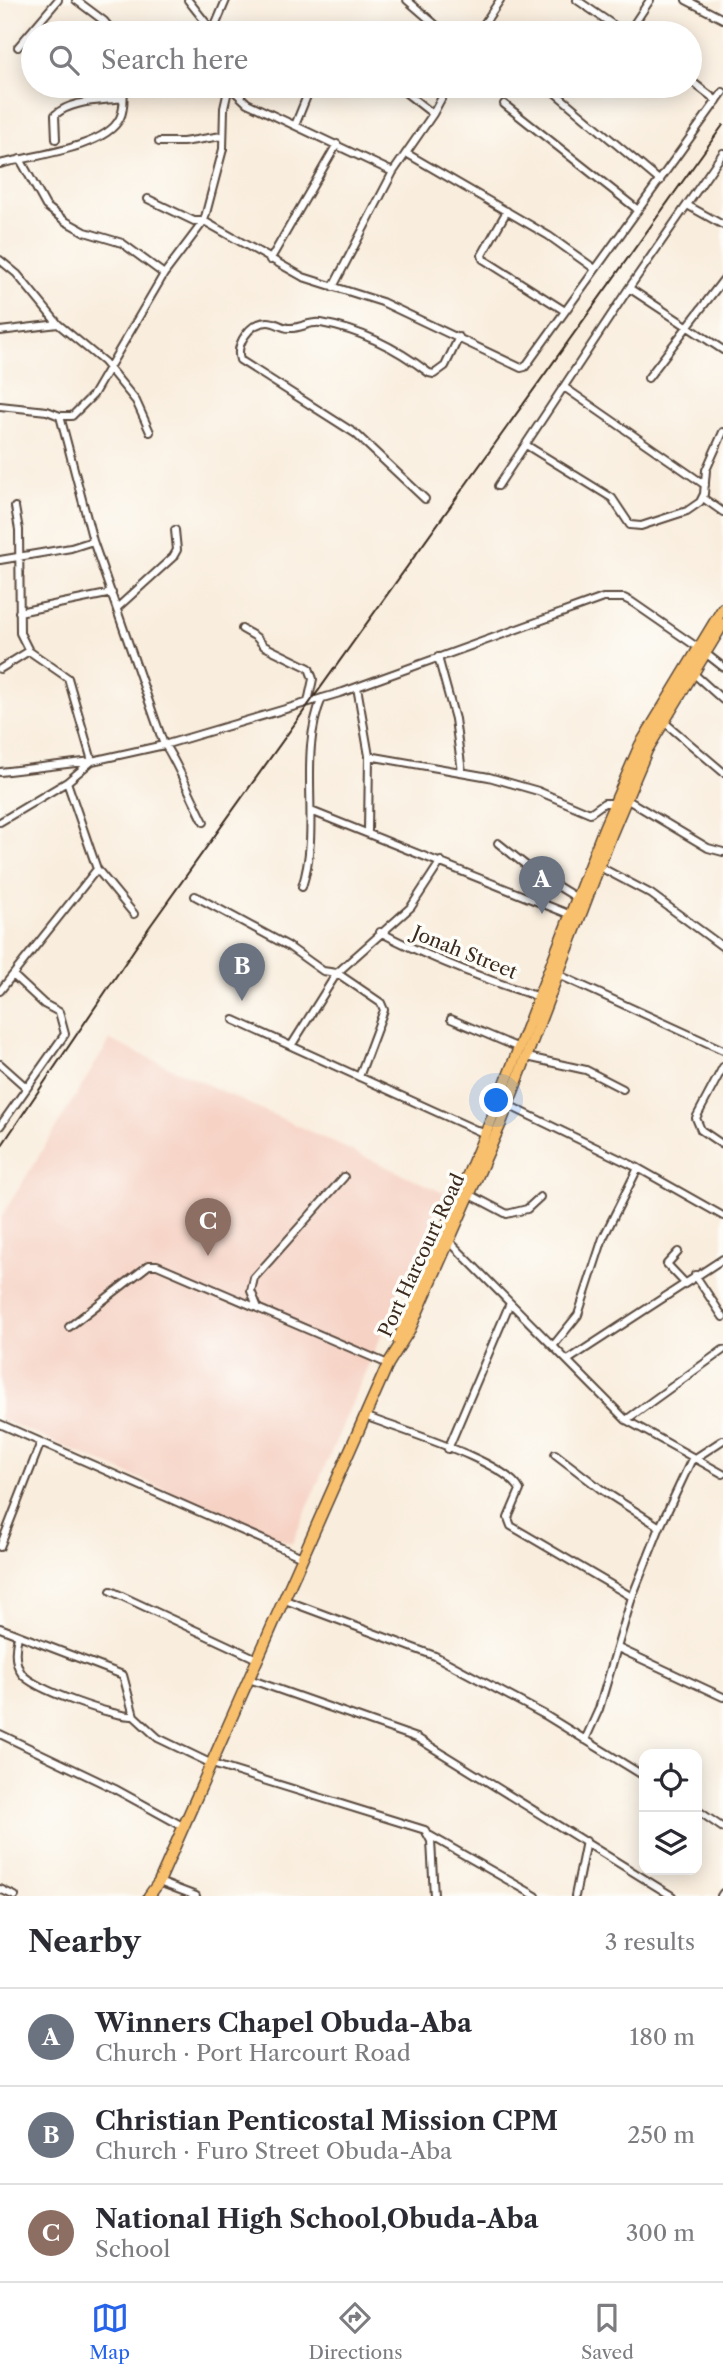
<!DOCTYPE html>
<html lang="en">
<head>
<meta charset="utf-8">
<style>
	body { margin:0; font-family:"Libre Caslon Text",serif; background:#f7f7f7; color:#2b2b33 }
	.controls { position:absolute; right:21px; bottom:21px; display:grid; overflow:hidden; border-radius:14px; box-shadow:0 4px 18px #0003 }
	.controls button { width:63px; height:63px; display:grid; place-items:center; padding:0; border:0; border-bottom:2px solid #e1e1e2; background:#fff; color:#2b2b33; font:35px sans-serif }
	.you { position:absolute; left:497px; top:1101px; width:24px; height:24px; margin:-18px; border:5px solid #fff; border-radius:50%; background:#1a73e8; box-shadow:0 0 0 10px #1a73e833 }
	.badge { display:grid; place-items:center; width:46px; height:46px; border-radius:50%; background:#2563eb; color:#fff; font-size:23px; font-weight:700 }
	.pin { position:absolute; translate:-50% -58px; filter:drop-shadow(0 2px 4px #0008) }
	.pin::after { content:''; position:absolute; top:37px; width:24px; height:21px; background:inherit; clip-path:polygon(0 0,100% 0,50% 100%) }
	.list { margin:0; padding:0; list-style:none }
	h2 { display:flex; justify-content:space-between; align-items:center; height:91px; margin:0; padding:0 28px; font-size:30px }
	h2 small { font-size:23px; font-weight:400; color:#7c7c81 }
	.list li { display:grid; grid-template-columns:46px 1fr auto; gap:21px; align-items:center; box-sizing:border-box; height:98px; padding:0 28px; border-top:2px solid #e1e1e2 }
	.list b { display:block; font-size:26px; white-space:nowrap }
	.list p { margin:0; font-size:23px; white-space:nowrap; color:#7c7c81 }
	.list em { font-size:23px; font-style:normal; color:#7c7c81 }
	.icon { flex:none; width:38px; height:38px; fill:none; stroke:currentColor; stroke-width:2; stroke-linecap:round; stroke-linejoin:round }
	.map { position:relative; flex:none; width:723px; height:1896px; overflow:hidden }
	.search { position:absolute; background:#fff; box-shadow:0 4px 18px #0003; left:21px; right:21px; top:21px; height:77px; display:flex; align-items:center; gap:18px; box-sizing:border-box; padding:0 24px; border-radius:38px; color:#7c7c81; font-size:26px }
	.sheet { height:385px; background:#fff }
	nav { display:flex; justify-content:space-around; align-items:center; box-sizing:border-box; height:98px; border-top:2px solid #e1e1e2; background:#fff; font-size:19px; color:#7c7c81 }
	nav a { display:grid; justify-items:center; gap:4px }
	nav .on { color:#2563eb }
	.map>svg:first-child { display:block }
</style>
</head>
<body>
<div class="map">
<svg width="723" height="1896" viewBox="0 0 723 1896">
	<rect width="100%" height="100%" fill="#fdfcf7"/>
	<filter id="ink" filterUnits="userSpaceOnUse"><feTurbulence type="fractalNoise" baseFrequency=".0143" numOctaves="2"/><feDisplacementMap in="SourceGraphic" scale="14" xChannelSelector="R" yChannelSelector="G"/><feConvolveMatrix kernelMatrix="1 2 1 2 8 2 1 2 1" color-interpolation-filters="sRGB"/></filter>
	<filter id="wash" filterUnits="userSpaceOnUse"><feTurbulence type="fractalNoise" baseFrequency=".00686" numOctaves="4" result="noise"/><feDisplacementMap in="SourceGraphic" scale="28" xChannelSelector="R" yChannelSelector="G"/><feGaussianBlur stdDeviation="1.57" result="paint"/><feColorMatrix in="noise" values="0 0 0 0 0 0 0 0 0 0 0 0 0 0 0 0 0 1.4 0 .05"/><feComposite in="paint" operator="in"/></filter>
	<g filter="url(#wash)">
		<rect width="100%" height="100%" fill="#f9eddd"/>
		<path fill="#f6d2c4" d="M110 1040 446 1194 399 1293 292 1544 0 1419V1219Z"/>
	</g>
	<g filter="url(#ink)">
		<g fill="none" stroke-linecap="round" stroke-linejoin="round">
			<g stroke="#58473b" stroke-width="10">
				<path id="minor" d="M76 0 104 21 114 33
					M188 0 214 33
					M407 0 445 33
					M577 0 625 33
					M686 0 723 19
					M213 31 226 0
					M478 33 500 0
					M628 33 650 0
					M18 47 58 0
					M690 80 717 101
					M229 86 247 103 393 172
					M397 86 433 114
					M547 86 660 181
					M504 104 638 210
					M296 123 311 86
					M56 139 55 115C71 100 101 101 123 98
					M159 142H183L222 136
					M406 153 549 236 595 269
					M20 159 46 206 65 221 85 232 122 243 164 274
					M0 164C30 156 106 148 120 118 125 109 123 96 124 86
					M148 199 194 221H204L303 277 382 302 521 368 525 367 723 92
					M687 205 723 225
					M507 211 482 255 483 259 565 311
					M0 260 17 274 58 324 104 362 136 401 150 432
					M270 260 337 144
					M333 287 393 172 433 114 448 86
					M629 288 723 350
					M0 331 58 324
					M648 378 723 280
					M564 387 705 485
					M0 406 47 411 60 416 93 541
					M60 416H72L93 395 164 274 204 221 223 149 224 108 229 86
					M526 445 612 498 630 525 641 526 687 511 700 502 704 494 706 470 723 432
					M498 486 629 288 723 153
					M703 498 723 512
					M425 499 356 434 240 360C235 344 250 322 268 322 276 322 282 328 289 328 300 329 310 321 321 323 361 330 398 349 429 373L434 374 445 366 459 337
					M0 560 71 548 93 541 164 745C170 748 197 809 204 822
					M117 608 173 557 177 550 175 530
					M19 612 112 593
					M242 629 256 637 264 646 309 668 313 679 308 702
					M704 652 723 667
					M438 657 455 719 462 772
					M0 669 29 651
					M693 673 723 700
					M357 687 369 756 368 831
					M663 721 723 772
					M369 756 489 777 538 791 590 813 604 803H615
					M0 772 92 761 164 745 343 692 603 598H624L632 602 697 647
					M67 782 97 869 134 914
					M626 799 708 848 723 852
					M311 811 571 915
					M0 822 67 782 92 761 68 678 29 651 20 633 19 530 15 507
					M498 843 533 871 577 898
					M600 867 651 894 723 947
					M302 887C322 826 297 757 322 698
					M195 896 288 946 323 971 337 973 381 1003 384 1010 359 1077
					M380 932C431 959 484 979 539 997
					M559 975 723 1050
					M0 991 97 869
					M451 1019 519 1048
					M234 1020 485 1134
					M291 1046 337 973 411 907 441 861
					M527 1057 586 1070 623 1089
					M0 1064 27 1088
					M723 1067 696 1118 701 1130 723 1145
					M508 1105 638 1168 723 1216
					M0 1126 65 1034 59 1012 44 1004 13 975
					M469 1194 507 1214 527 1209 540 1197
					M449 1241 626 1420 723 1474
					M678 1252 667 1264 684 1282
					M695 1275 723 1317
					M258 1308 251 1291 254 1278 344 1177
					M69 1327 149 1265H157L388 1364
					M553 1346 578 1315 603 1238 638 1168
					M568 1360 723 1259
					M365 1416C399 1430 506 1461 520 1490L508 1518 511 1526 632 1597
					M626 1420 723 1350
					M0 1424 302 1557
					M448 1449 510 1303
					M555 1454 602 1490 660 1527
					M0 1547 41 1442
					M111 1591 257 1659
					M285 1600 435 1656 545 1715 644 1776
					M0 1628 123 1675 134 1716 158 1738 212 1764 425 1830 431 1841 434 1896
					M18 1636C15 1648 14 1663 22 1674 33 1689 116 1718 134 1716
					M618 1648 723 1697
					M249 1679 417 1738 672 1896
					M0 1734 115 1789 184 1827
					M585 1740 599 1709 632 1597 660 1527 691 1461 723 1440
					M697 1810 723 1828
					M429 1835 536 1896
					M159 1882 196 1896
					M0 1889 15 1896
					M575 1896 586 1841
					M721 1896 723 1893"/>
			</g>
			<g stroke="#58473b" stroke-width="13">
				<path id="trunk" d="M398 1340 491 1120 604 828 640 745 723 608
					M149 1896 159 1882 388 1364 410 1329 501 1123 612 833 647 750 723 624"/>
			</g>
			<use href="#minor" stroke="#fff" stroke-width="6"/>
			<use href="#trunk" stroke="#f8bf6c" stroke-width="10"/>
			<path stroke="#3b2a1e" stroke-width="2" d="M0 1148 148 929 723 125"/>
		</g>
	</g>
	<g text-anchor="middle" stroke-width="7" stroke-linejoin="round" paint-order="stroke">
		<g font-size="19" fill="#3b2a1e" stroke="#fdfcf7">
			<text transform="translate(465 952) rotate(22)" y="7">Jonah Street</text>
			<text transform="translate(421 1255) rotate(-65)" y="7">Port Harcourt Road</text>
		</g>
	</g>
</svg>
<div class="controls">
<button><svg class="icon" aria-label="locate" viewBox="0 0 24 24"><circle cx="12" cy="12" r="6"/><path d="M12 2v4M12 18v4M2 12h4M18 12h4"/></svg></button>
<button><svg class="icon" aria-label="layers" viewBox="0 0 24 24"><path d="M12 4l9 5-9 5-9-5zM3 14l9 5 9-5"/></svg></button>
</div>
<div class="you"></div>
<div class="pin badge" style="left:542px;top:914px;background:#6b7280">A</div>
<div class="pin badge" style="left:242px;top:1001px;background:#6b7280">B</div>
<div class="pin badge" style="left:208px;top:1256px;background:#8d6e63">C</div>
<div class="search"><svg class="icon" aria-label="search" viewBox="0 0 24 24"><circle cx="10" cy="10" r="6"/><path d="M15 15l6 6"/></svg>Search here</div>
</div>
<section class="sheet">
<h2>Nearby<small>3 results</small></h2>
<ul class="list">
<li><span class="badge" style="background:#6b7280">A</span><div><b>Winners Chapel Obuda-Aba</b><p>Church · Port Harcourt Road</p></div><em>180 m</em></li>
<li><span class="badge" style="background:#6b7280">B</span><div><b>Christian Penticostal Mission CPM</b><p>Church · Furo Street Obuda-Aba</p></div><em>250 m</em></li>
<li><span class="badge" style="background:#8d6e63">C</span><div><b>National High School,Obuda-Aba</b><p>School</p></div><em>300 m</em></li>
</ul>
</section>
<nav>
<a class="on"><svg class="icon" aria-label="map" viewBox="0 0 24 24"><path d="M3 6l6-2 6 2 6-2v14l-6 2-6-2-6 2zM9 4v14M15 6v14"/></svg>Map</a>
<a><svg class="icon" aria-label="directions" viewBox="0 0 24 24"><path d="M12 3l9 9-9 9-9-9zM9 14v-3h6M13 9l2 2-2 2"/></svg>Directions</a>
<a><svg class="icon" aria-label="saved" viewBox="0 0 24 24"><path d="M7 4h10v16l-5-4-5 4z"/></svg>Saved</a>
</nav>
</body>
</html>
